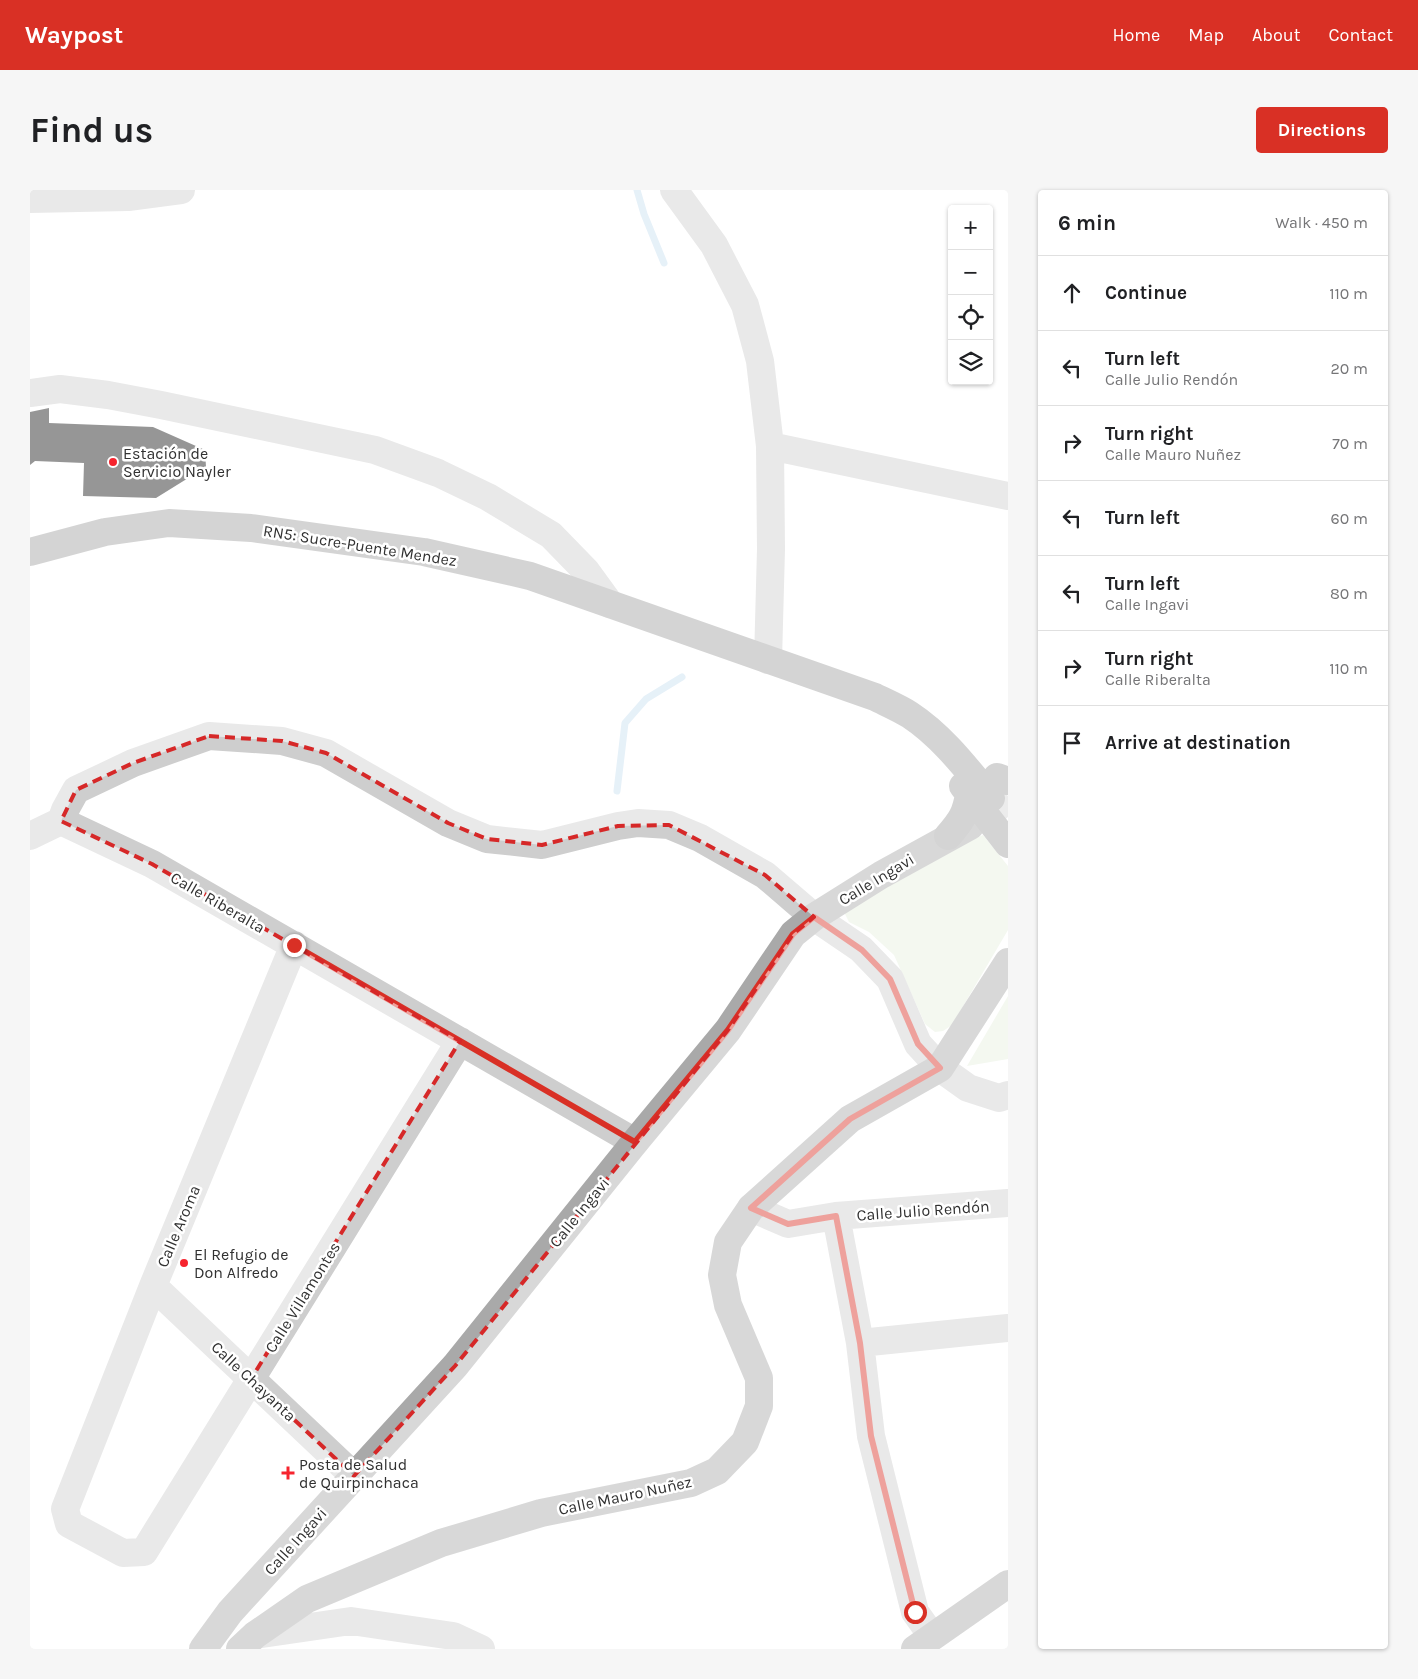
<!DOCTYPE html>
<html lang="en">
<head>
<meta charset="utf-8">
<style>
	body { margin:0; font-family:Karla,sans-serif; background:#f6f6f6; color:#202124 }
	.controls { position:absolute; right:15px; top:15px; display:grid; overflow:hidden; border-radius:5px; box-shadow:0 1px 4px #0004 }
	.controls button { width:45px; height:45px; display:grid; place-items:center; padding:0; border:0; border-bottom:1px solid #e0e0e0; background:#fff; color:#202124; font:25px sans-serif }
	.stop { position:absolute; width:15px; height:15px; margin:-11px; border:4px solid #d93025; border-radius:50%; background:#fff }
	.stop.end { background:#d93025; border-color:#fff; box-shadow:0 1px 5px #0008 }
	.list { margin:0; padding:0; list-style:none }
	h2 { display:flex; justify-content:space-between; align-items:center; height:65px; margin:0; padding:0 20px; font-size:21px }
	h2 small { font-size:16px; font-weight:400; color:#757577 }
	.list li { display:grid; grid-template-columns:32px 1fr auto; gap:15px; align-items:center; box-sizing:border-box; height:75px; padding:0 20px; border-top:1px solid #e0e0e0 }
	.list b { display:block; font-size:19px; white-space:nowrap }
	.list p { margin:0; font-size:16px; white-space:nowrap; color:#757577 }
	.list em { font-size:16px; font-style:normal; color:#757577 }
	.icon { flex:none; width:28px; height:28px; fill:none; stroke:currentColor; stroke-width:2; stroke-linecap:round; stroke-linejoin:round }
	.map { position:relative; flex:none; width:978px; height:1459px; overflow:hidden; border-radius:5px }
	header { display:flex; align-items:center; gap:30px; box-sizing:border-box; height:70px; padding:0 25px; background:#d93025; color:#fff }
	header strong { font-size:24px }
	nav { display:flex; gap:28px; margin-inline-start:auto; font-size:18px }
	.intro { display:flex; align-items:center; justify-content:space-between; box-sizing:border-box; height:120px; padding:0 30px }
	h1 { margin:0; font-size:35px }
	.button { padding:12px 22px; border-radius:5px; background:#d93025; color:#fff; font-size:18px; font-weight:700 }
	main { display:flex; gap:30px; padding:0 30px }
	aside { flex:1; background:#fff; border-radius:5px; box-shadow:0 1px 4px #0004 }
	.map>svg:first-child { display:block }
</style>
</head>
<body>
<header>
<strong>Waypost</strong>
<nav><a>Home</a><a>Map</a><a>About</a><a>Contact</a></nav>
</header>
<div class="intro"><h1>Find us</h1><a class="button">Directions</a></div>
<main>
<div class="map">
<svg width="978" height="1459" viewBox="0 0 978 1459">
	<rect width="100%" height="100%" fill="#fff"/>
	<path fill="#e6efde" d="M953 645 978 676V740L922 835 913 841 905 842 895 834 864 765 839 742 819 732 815 724 816 718 896 671Z
		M978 806V869L937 876Z"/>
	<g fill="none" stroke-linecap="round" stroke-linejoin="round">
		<path stroke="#c8dff0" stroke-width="7" d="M607 0 614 24 634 73
			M587 601 595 533 616 509 652 487"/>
	</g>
	<path fill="#181818" d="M19 218V233L123 237 175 260 176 277 126 308 53 306 54 273 5 271 0 275V222Z"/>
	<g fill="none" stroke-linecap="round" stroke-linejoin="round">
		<path stroke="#d6d6d6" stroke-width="28" stroke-dasharray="28 14" stroke-linecap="butt" d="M961 608 978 627"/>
		<path stroke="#cecece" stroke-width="28" d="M644 0 684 55 715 115 730 171 740 256 741 359 738 470
			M0 9 98 7 151 0
			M0 203 30 199 78 205 131 215 345 260 408 283 458 307 521 345 556 381 580 414
			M740 256 978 306
			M31 631 35 620 46 600 103 573 179 546 252 551 296 563 418 633 457 649 512 655 588 636 608 633 639 635 670 648 735 685 784 727 831 759 860 789 888 854 910 878 938 898 969 908 978 905
			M31 631 122 674 605 952
			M0 646 31 631
			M264 755 123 1096 35 1319 39 1334 93 1363 114 1362 430 851
			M721 1018 758 1034 806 1026 978 1013
			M806 1026 830 1153 841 1246 885 1422 902 1446
			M123 1096 324 1286
			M830 1153 978 1138
			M225 1445 321 1431 423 1446 451 1459"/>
		<path stroke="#a9a9a9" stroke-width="28" d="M173 1459 200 1422 425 1176 605 952 698 840 763 744 784 727 851 685 940 636
			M210 1459 225 1445 277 1409 411 1353 511 1323 661 1293 687 1281 715 1252 729 1216V1188L698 1115 692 1085 698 1052 721 1018 820 929 910 878 978 772
			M885 1459 978 1394"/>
		<path stroke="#a0a0a0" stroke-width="28" d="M0 362 75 342 139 333 221 338 394 362 500 386 845 507C857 513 869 518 880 525 912 546 937 579 961 608
			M967 587 978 591
			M933 596 978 654
			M918 646C931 631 936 624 939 604"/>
	</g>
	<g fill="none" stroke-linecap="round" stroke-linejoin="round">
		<path stroke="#d93025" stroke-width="6" d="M264 755 605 952 698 840 763 744 784 727 832 760 860 789 888 854 910 878 820 929 721 1018 758 1034 806 1026 830 1153 841 1246 885 1422"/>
	</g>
	<path d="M0 0H978V1459H0ZM179 546 252 551 296 563 418 633 457 649 512 655 588 636 639 635 735 685 784 727 763 744 698 840 425 1176 324 1286 221 1189 430 851 122 674 31 631 46 600 103 573Z" fill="#fff" fill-opacity=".55" fill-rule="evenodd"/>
	<path fill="none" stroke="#d62828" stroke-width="4" stroke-dasharray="10 6" stroke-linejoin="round" d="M179 546 252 551 296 563 418 633 457 649 512 655 588 636 639 635 735 685 784 727 763 744 698 840 425 1176 324 1286 221 1189 430 851 122 674 31 631 46 600 103 573Z"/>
	<g fill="#f6242e" stroke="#fff" stroke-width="2">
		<circle cx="83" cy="272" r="5"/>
		<circle cx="154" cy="1073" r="5"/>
		<path d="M255.5 1275.5h5v5h5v5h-5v5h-5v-5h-5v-5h5z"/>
	</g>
	<g text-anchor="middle" stroke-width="5" stroke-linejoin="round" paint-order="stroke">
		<g font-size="16" fill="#313131" stroke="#fff" text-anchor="start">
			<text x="93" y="269">Estación de<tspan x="93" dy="18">Servicio Nayler</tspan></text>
			<text x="164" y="1070">El Refugio de<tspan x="164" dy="18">Don Alfredo</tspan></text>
			<text x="269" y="1280">Posta de Salud<tspan x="269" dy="18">de Quirpinchaca</tspan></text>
		</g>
		<g font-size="16" fill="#313131" stroke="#fff">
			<text transform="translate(330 355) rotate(9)" y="6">RN5: Sucre-Puente Mendez</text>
			<text transform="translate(846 689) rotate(-31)" y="6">Calle Ingavi</text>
			<text transform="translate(188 712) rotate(30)" y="6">Calle Riberalta</text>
			<text transform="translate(893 1020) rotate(-4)" y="6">Calle Julio Rendón</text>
			<text transform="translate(549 1022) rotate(-51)" y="6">Calle Ingavi</text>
			<text transform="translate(148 1036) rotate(-67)" y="6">Calle Aroma</text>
			<text transform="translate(272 1107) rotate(-58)" y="6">Calle Villamontes</text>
			<text transform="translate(224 1191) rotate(43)" y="6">Calle Chayanta</text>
			<text transform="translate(595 1305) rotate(-12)" y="6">Calle Mauro Nuñez</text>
			<text transform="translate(265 1351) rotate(-48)" y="6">Calle Ingavi</text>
		</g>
	</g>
</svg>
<div class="controls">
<button>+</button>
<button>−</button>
<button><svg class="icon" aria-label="locate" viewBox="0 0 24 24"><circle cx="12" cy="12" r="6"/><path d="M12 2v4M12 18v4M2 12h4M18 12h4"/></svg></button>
<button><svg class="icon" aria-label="layers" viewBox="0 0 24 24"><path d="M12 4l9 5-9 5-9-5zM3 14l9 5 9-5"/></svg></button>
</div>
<div class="stop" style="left:885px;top:1422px"></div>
<div class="stop end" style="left:264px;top:755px"></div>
</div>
<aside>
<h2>6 min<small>Walk · 450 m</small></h2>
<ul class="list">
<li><svg class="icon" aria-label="ahead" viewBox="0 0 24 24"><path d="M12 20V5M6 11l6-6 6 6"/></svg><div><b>Continue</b></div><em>110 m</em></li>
<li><svg class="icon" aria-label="left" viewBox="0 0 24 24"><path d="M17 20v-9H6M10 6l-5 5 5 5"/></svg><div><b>Turn left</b><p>Calle Julio Rendón</p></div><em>20 m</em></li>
<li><svg class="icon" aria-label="right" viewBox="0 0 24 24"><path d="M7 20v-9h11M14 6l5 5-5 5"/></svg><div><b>Turn right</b><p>Calle Mauro Nuñez</p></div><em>70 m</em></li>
<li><svg class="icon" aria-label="left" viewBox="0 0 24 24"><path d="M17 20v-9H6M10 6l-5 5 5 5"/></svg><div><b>Turn left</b></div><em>60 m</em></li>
<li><svg class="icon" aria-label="left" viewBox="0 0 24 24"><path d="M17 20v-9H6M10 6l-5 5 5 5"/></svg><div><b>Turn left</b><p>Calle Ingavi</p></div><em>80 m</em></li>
<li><svg class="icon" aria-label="right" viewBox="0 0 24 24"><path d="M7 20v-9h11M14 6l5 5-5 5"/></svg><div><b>Turn right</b><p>Calle Riberalta</p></div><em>110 m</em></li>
<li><svg class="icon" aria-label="arrive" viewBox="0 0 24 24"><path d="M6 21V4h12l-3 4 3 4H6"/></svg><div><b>Arrive at destination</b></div></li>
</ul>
</aside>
</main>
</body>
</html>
